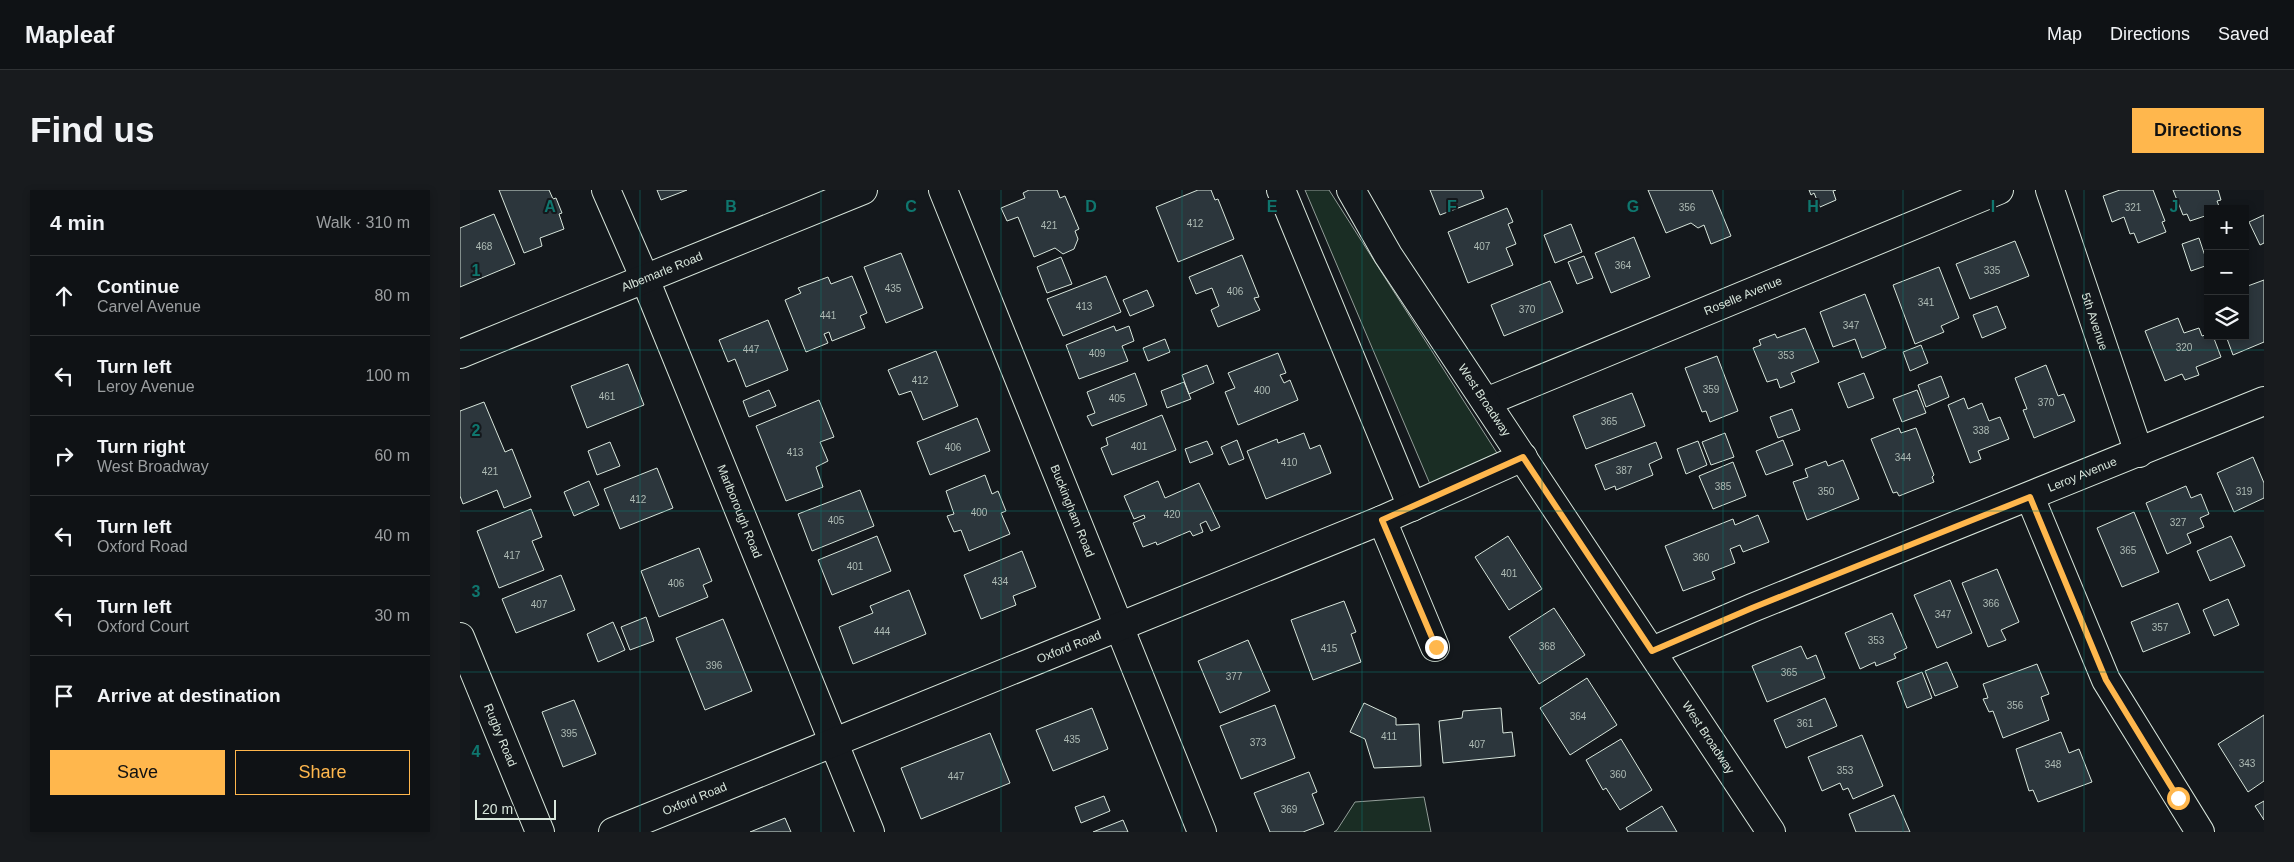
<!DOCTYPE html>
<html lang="en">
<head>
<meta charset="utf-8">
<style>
	body { margin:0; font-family:Helvetica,sans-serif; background:#181b1e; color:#f1f3f6 }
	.controls { position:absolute; right:15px; top:15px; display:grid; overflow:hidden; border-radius:0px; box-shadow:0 2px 8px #0003 }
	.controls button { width:45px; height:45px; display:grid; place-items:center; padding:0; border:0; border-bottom:1px solid #2f3234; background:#0f1215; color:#f1f3f6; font:25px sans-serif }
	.scale { position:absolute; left:15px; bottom:12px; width:81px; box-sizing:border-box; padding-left:5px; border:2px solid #d8e6dc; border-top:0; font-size:14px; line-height:18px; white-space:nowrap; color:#d8e6dc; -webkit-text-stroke:4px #14181c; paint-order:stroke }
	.stop { position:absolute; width:15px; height:15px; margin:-11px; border:4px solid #ffb74d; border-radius:50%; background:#fff }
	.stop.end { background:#ffb74d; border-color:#fff; box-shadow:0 1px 5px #0008 }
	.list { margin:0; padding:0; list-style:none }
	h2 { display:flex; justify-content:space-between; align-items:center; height:65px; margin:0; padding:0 20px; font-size:21px }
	h2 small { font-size:16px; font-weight:400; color:#9b9ea0 }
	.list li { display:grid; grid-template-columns:32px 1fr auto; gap:15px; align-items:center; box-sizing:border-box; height:80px; padding:0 20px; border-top:1px solid #2f3234 }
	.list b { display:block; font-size:19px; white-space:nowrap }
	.list p { margin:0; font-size:16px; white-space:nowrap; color:#9b9ea0 }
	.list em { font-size:16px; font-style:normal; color:#9b9ea0 }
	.actions { display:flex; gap:10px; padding:15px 20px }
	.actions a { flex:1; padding:11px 0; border:1px solid #ffb74d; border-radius:0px; text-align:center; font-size:18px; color:#ffb74d }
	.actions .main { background:#ffb74d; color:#111 }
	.icon { flex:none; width:28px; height:28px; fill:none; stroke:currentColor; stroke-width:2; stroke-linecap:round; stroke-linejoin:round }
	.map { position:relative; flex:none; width:1804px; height:642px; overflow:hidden; border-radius:0px }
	header { display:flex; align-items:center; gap:30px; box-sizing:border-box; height:70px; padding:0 25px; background:#0f1215; border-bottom:1px solid #2f3234 }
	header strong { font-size:24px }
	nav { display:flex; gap:28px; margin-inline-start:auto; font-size:18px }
	.intro { display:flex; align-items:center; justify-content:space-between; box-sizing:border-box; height:120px; padding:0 30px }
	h1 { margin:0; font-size:35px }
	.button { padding:12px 22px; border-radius:0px; background:#ffb74d; color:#111; font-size:18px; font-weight:700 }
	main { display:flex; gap:30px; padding:0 30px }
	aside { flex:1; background:#0f1215; border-radius:0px; box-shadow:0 2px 8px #0003 }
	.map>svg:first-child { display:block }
</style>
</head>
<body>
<header>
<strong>Mapleaf</strong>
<nav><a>Map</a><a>Directions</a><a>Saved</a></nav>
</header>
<div class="intro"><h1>Find us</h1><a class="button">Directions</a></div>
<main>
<aside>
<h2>4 min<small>Walk · 310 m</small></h2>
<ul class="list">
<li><svg class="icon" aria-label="ahead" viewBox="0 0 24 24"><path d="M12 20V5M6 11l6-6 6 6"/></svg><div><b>Continue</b><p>Carvel Avenue</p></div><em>80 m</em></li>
<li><svg class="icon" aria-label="left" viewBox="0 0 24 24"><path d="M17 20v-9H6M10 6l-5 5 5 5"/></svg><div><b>Turn left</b><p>Leroy Avenue</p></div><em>100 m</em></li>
<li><svg class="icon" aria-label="right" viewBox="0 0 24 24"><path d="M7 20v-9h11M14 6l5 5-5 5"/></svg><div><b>Turn right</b><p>West Broadway</p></div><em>60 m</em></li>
<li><svg class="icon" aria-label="left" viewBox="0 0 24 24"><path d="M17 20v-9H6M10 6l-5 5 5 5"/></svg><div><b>Turn left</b><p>Oxford Road</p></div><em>40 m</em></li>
<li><svg class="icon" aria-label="left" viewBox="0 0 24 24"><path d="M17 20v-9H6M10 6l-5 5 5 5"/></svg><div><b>Turn left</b><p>Oxford Court</p></div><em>30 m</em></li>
<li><svg class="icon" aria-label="arrive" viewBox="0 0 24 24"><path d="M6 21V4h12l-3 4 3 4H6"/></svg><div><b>Arrive at destination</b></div></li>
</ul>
<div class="actions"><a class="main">Save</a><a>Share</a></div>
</aside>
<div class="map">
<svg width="1804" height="642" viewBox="0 0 1804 642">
	<rect width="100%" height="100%" fill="#14181c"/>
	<path fill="#1a2d24" stroke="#939e99" d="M845 0H869L1037 263 970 294Z
		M964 607 971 642H874L877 640 895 612Z"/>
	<path fill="#2c363c" stroke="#d8e6dc" d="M39 0H89L93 9 96 8 102 23 99 24 104 39 80 48 82 56 64 63Z
		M197 0H227L201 10Z
		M569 0H597L600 8 605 6 619 39 615 41 618 49 614 59 603 64 595 58 574 67 558 27 547 31 541 18 565 8 563 3Z
		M738 0H751L755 10 758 9 774 49 718 72 696 17Z
		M970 0H1021L1024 8 980 25Z
		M1188 0H1252L1271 46 1251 54 1244 35 1238 38 1231 33 1206 43Z
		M1349 0H1376L1373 1 1376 10 1360 17 1354 3 1351 5Z
		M1660 0H1693L1705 31 1702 32 1706 42 1678 53 1674 43 1670 44 1664 27 1652 32 1643 6Z
		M1713 0H1758L1761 10 1757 11 1760 19H1748V25L1730 31 1727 24 1723 25Z
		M1047 18 1053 32 1048 34 1056 54 1046 58 1053 75 1008 93 988 42Z
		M34 24 55 74 0 97V38Z
		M1804 25V53L1800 55 1789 32Z
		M1111 34 1122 62 1095 73 1084 45Z
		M1174 47 1190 87 1151 103 1135 63Z
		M1739 48 1748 75 1731 81 1722 54Z
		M1555 51 1569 86 1510 109 1496 74Z
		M441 63 463 118 426 133 404 77Z
		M782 65 799 107 794 108 800 120 758 137 751 120 759 116 752 98 736 104 729 87Z
		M1124 66 1133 88 1117 94 1108 72Z
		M601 67 612 94 587 103 577 77Z
		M1479 77 1499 128 1481 136 1484 142 1455 154 1433 95Z
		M392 86 407 123 400 126 405 138 372 151 369 142 364 144 368 153 346 162 325 110 341 103 338 98 368 87 371 94Z
		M646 86 661 122 603 146 587 109Z
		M1804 90V152L1773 165 1766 146H1785V97Z
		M1090 91 1103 122 1044 146 1031 115Z
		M687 100 694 116 670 126 663 110Z
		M1405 104 1426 158 1402 168 1395 149 1373 157 1360 122Z
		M1537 116 1546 138 1522 148 1513 125Z
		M1718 128 1724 143 1739 138 1742 146 1748 144V146H1753L1761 167 1736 177 1739 185 1725 190 1722 184 1705 191 1685 141Z
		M308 130 328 180 286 197 275 169 268 172 259 150Z
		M654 136 656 141 669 136 674 151 662 156 668 171 619 189 606 155Z
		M1345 138 1359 172 1331 183 1335 192 1320 198 1317 189 1307 192 1293 158 1301 155 1299 150 1315 144 1317 148Z
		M705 149 710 162 688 171 683 158Z
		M1461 155 1468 173 1450 181 1443 162Z
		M476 161 498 216 463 230 451 201 439 205 428 180Z
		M818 163 826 183 820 185 824 193 830 190 838 210 778 235 765 202 775 198 768 183Z
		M1257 166 1278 221 1250 232 1246 221 1242 222 1225 178Z
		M168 174 184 215 127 238 111 196Z
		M747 175 754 193 729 204 722 185Z
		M1586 175 1598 206 1604 204 1615 231 1574 248 1563 220 1567 219 1555 188Z
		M675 183 687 215 632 236 627 226 635 223 627 202Z
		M1404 183 1414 208 1388 218 1378 193Z
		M1481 186 1489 207 1466 217 1458 195Z
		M724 192 731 209 707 218 701 201Z
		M309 200 316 216 289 227 283 211Z
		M1457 200 1466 223 1442 232 1433 209Z
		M1172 203 1185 236 1126 259 1113 226Z
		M1504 208 1508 219 1522 213 1529 231 1540 227 1549 249 1518 261 1521 269 1510 273 1488 215Z
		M359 210 374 247 360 252 368 271 356 277 363 297 326 311 296 236Z
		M24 212 45 262 52 259 71 307 44 318 37 300 3 314 0 306V221Z
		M1332 219 1340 240 1318 248 1310 227Z
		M702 225 716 260 652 285 641 258 648 255 646 248Z
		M517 228 530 261 470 285 457 252Z
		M1439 238 1441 243 1456 238 1474 285 1472 287 1474 292 1439 306 1437 302 1433 303 1411 249Z
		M844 243 850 259 860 255 871 283 806 309 787 261 817 249 818 253Z
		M1265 243 1274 267 1251 275 1242 252Z
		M777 250 784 269 769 275 761 257Z
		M1323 250 1333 275 1306 285 1296 261Z
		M747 251 753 264 730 273 725 259Z
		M1238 251 1247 275 1226 284 1217 259Z
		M150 252 160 276 137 285 128 261Z
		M1196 252 1202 268 1189 274 1193 285 1156 300 1155 296 1145 300 1135 275Z
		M1793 267 1804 293V308L1774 322 1757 283Z
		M1383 270 1399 309 1347 330 1333 292 1348 287 1345 279 1366 271 1368 276Z
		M1273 272 1286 306 1253 319 1239 286Z
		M197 278 213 318 160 339 144 299Z
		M525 285 532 304 538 301 546 321 541 323 550 344 509 361 501 340 494 342 487 326 494 324 486 301Z
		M129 291 139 315 114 326 104 302Z
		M698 291 705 308 739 293 760 337 751 341 746 331 740 334 743 342 733 346 730 341 697 355 696 352 683 357 673 333 685 328 684 325 674 329 664 306Z
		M1726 296 1731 308 1741 304 1749 324 1740 328 1744 337 1727 344 1731 353 1707 364 1686 313Z
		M400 300 414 336 352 361 338 324Z
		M71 319 82 347 72 351 84 380 39 398 17 341Z
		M1674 322 1699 382 1662 397 1637 338Z
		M1298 325 1309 352 1283 362 1280 355 1270 359 1275 373 1252 382 1255 389 1223 401 1205 356 1273 329 1275 335Z
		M417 346 431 381 372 405 358 370Z
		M1048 346 1082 399 1049 420 1015 367Z
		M1771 346 1785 376 1750 391 1737 361Z
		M239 358 252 391 243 395 248 407 199 427 181 381Z
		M562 361 576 397 553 406 556 415 521 429 504 385Z
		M1537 379 1559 432 1541 440 1546 450 1528 457 1502 393Z
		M101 385 115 420 56 443 42 409Z
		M1490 390 1512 443 1477 458 1454 405Z
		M449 400 466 444 393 474 379 437 413 423 410 416Z
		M1768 409 1779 435 1754 446 1743 420Z
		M884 411 896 442 891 444 901 472 853 490 831 430Z
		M1718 413 1730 443 1683 462 1671 432Z
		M1094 418 1125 465 1079 494 1049 447Z
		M1432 423 1447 458 1434 464 1436 468 1416 476 1415 472 1400 479 1385 443Z
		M186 427 194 451 170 460 161 437Z
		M263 429 292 501 245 520 216 448Z
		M153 432 165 460 138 472 127 444Z
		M788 450 810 501 760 523 738 471Z
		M1341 456 1347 469 1356 465 1365 488 1307 512 1292 476Z
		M1487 472 1498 497 1475 506 1465 481Z
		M1577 474 1589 504 1581 507 1589 530 1543 548 1533 521 1529 522 1523 509 1528 508 1523 494Z
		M1462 482 1472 508 1447 518 1437 492Z
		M1127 488 1157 535 1110 565 1080 518Z
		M1365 508 1377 536 1326 558 1314 530Z
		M114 510 136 564 103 577 82 522Z
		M904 513 936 528V535L959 534 961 576 914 578 905 549 890 542Z
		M815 515 835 568 781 589 760 536Z
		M632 518 648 559 593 581 576 540Z
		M1041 518 1043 543 1052 542 1055 566 983 573 979 531 1002 528 1003 521Z
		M1804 525V591L1788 602 1758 554Z
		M1601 542 1609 563 1619 559 1632 592 1578 612 1573 600 1569 601 1556 559Z
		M530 543 550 593 461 629 441 578Z
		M1402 545 1423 596 1393 609 1388 598 1383 600 1380 593 1362 601 1348 567Z
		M1161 549 1192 600 1160 620 1146 598 1143 600 1126 570Z
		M849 582 857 602 852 604 864 634 843 642H810L794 603Z
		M1434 605 1450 642H1396L1389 624Z
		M644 606 650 621 621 633 615 617Z
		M1804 611V630L1795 616Z
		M1202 616 1217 642H1168L1166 638Z
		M325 628 331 642H290Z
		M663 630 668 642H633Z"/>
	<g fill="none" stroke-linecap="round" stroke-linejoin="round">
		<g stroke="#d8e6dc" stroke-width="30">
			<g id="minor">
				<path id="s1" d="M146 0 185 89 410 642"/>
				<path id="s2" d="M483 0 742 642"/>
				<path d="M821 0 952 317"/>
				<path id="s3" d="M1590 0 1679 263"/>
				<path id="s4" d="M0 164 403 0"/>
				<path id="s5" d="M1026 212 1539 0"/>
				<path d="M1570 307 1646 490 1740 642"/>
				<path d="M922 330 975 457"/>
				<path id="s6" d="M0 447 80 642"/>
				<path id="s7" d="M1192 461 1292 418 1804 211"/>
				<path id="s8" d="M153 642 922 330 1063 267"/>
			</g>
		</g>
		<g stroke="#d8e6dc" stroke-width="30">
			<g id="major">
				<path id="s9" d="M891 0 928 65 1311 642"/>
			</g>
		</g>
		<use href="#minor" stroke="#14181c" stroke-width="28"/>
		<use href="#major" stroke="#14181c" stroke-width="28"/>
	</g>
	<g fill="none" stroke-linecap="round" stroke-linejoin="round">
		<path stroke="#ffb74d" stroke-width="6" d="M976 457 922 330 1063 267 1192 461 1292 418 1570 307 1646 490 1718 608"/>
	</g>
	<path fill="none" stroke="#0f766e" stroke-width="1" stroke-opacity="0.55" d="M180 0V642M361 0V642M541 0V642M722 0V642M902 0V642M1082 0V642M1263 0V642M1443 0V642M1624 0V642M0 160H1804M0 321H1804M0 482H1804"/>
	<g text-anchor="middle" stroke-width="4" stroke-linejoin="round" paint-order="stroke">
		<g font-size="10" fill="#adbab4">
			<text x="1227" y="21">356</text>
			<text x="1673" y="21">321</text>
			<text x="735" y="37">412</text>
			<text x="589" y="39">421</text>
			<text x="24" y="60">468</text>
			<text x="1022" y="60">407</text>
			<text x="1163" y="79">364</text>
			<text x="1532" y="84">335</text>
			<text x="433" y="102">435</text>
			<text x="775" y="105">406</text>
			<text x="1466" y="116">341</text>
			<text x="624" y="120">413</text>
			<text x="1067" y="123">370</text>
			<text x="368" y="129">441</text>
			<text x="1391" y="139">347</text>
			<text x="1724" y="161">320</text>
			<text x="291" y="163">447</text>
			<text x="637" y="167">409</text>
			<text x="1326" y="169">353</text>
			<text x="460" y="194">412</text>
			<text x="1251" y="203">359</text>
			<text x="802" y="204">400</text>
			<text x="147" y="210">461</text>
			<text x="657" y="212">405</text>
			<text x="1586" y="216">370</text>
			<text x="1149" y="235">365</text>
			<text x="1521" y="244">338</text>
			<text x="679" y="260">401</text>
			<text x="493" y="261">406</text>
			<text x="335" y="266">413</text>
			<text x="1443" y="271">344</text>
			<text x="829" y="276">410</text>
			<text x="1164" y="284">387</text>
			<text x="30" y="285">421</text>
			<text x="1263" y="300">385</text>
			<text x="1366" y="305">350</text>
			<text x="1784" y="305">319</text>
			<text x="178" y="313">412</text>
			<text x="519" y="326">400</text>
			<text x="712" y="328">420</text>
			<text x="376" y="334">405</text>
			<text x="1718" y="336">327</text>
			<text x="1668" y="364">365</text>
			<text x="52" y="369">417</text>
			<text x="1241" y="371">360</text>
			<text x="395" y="380">401</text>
			<text x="1049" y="387">401</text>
			<text x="540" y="395">434</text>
			<text x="216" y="397">406</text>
			<text x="1531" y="417">366</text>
			<text x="79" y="418">407</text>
			<text x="1483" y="428">347</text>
			<text x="1700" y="441">357</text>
			<text x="422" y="445">444</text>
			<text x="1416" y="454">353</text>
			<text x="1087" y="460">368</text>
			<text x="869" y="462">415</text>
			<text x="254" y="479">396</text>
			<text x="1329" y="486">365</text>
			<text x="774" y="490">377</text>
			<text x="1555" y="519">356</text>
			<text x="1118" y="530">364</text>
			<text x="1345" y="537">361</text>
			<text x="109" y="547">395</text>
			<text x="929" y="550">411</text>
			<text x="612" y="553">435</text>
			<text x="798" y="556">373</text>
			<text x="1017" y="558">407</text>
			<text x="1787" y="577">343</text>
			<text x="1593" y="578">348</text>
			<text x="1385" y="584">353</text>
			<text x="1158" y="588">360</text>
			<text x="496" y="590">447</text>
			<text x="829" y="623">369</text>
		</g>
		<g font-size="12" fill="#d8e6dc" stroke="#14181c">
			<text dy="4" stroke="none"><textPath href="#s4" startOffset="218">Albemarle Road</textPath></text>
			<text dy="4" stroke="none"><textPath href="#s5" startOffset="278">Roselle Avenue</textPath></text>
			<text dy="4" stroke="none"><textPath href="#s3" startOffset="139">5th Avenue</textPath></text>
			<text dy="4" stroke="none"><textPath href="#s9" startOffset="249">West Broadway</textPath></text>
			<text dy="4" stroke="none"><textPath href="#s7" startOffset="465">Leroy Avenue</textPath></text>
			<text dy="4" stroke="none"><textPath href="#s1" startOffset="348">Marlborough Road</textPath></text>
			<text dy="4" stroke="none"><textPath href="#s2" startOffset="346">Buckingham Road</textPath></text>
			<text dy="4" stroke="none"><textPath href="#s8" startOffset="492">Oxford Road</textPath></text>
			<text dy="4" stroke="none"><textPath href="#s6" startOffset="106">Rugby Road</textPath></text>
			<text dy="4" stroke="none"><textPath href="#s9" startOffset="654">West Broadway</textPath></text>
			<text dy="4" stroke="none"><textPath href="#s8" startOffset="88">Oxford Road</textPath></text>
		</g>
	</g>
	<g font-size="16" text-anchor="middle" font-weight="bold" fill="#0f766e" stroke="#14181c" stroke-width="4" stroke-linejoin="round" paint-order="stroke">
		<text x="90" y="22">A</text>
		<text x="271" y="22">B</text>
		<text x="451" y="22">C</text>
		<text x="631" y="22">D</text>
		<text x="812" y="22">E</text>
		<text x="992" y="22">F</text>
		<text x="1173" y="22">G</text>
		<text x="1353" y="22">H</text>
		<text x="1533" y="22">I</text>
		<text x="1714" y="22">J</text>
		<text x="16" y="86">1</text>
		<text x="16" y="246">2</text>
		<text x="16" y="407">3</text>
		<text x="16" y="567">4</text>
	</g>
</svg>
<div class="controls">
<button>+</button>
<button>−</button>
<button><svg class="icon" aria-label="layers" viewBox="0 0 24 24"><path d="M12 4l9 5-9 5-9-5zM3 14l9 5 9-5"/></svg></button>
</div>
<div class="scale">20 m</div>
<div class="stop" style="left:1718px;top:608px"></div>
<div class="stop end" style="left:976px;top:457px"></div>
</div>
</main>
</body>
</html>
